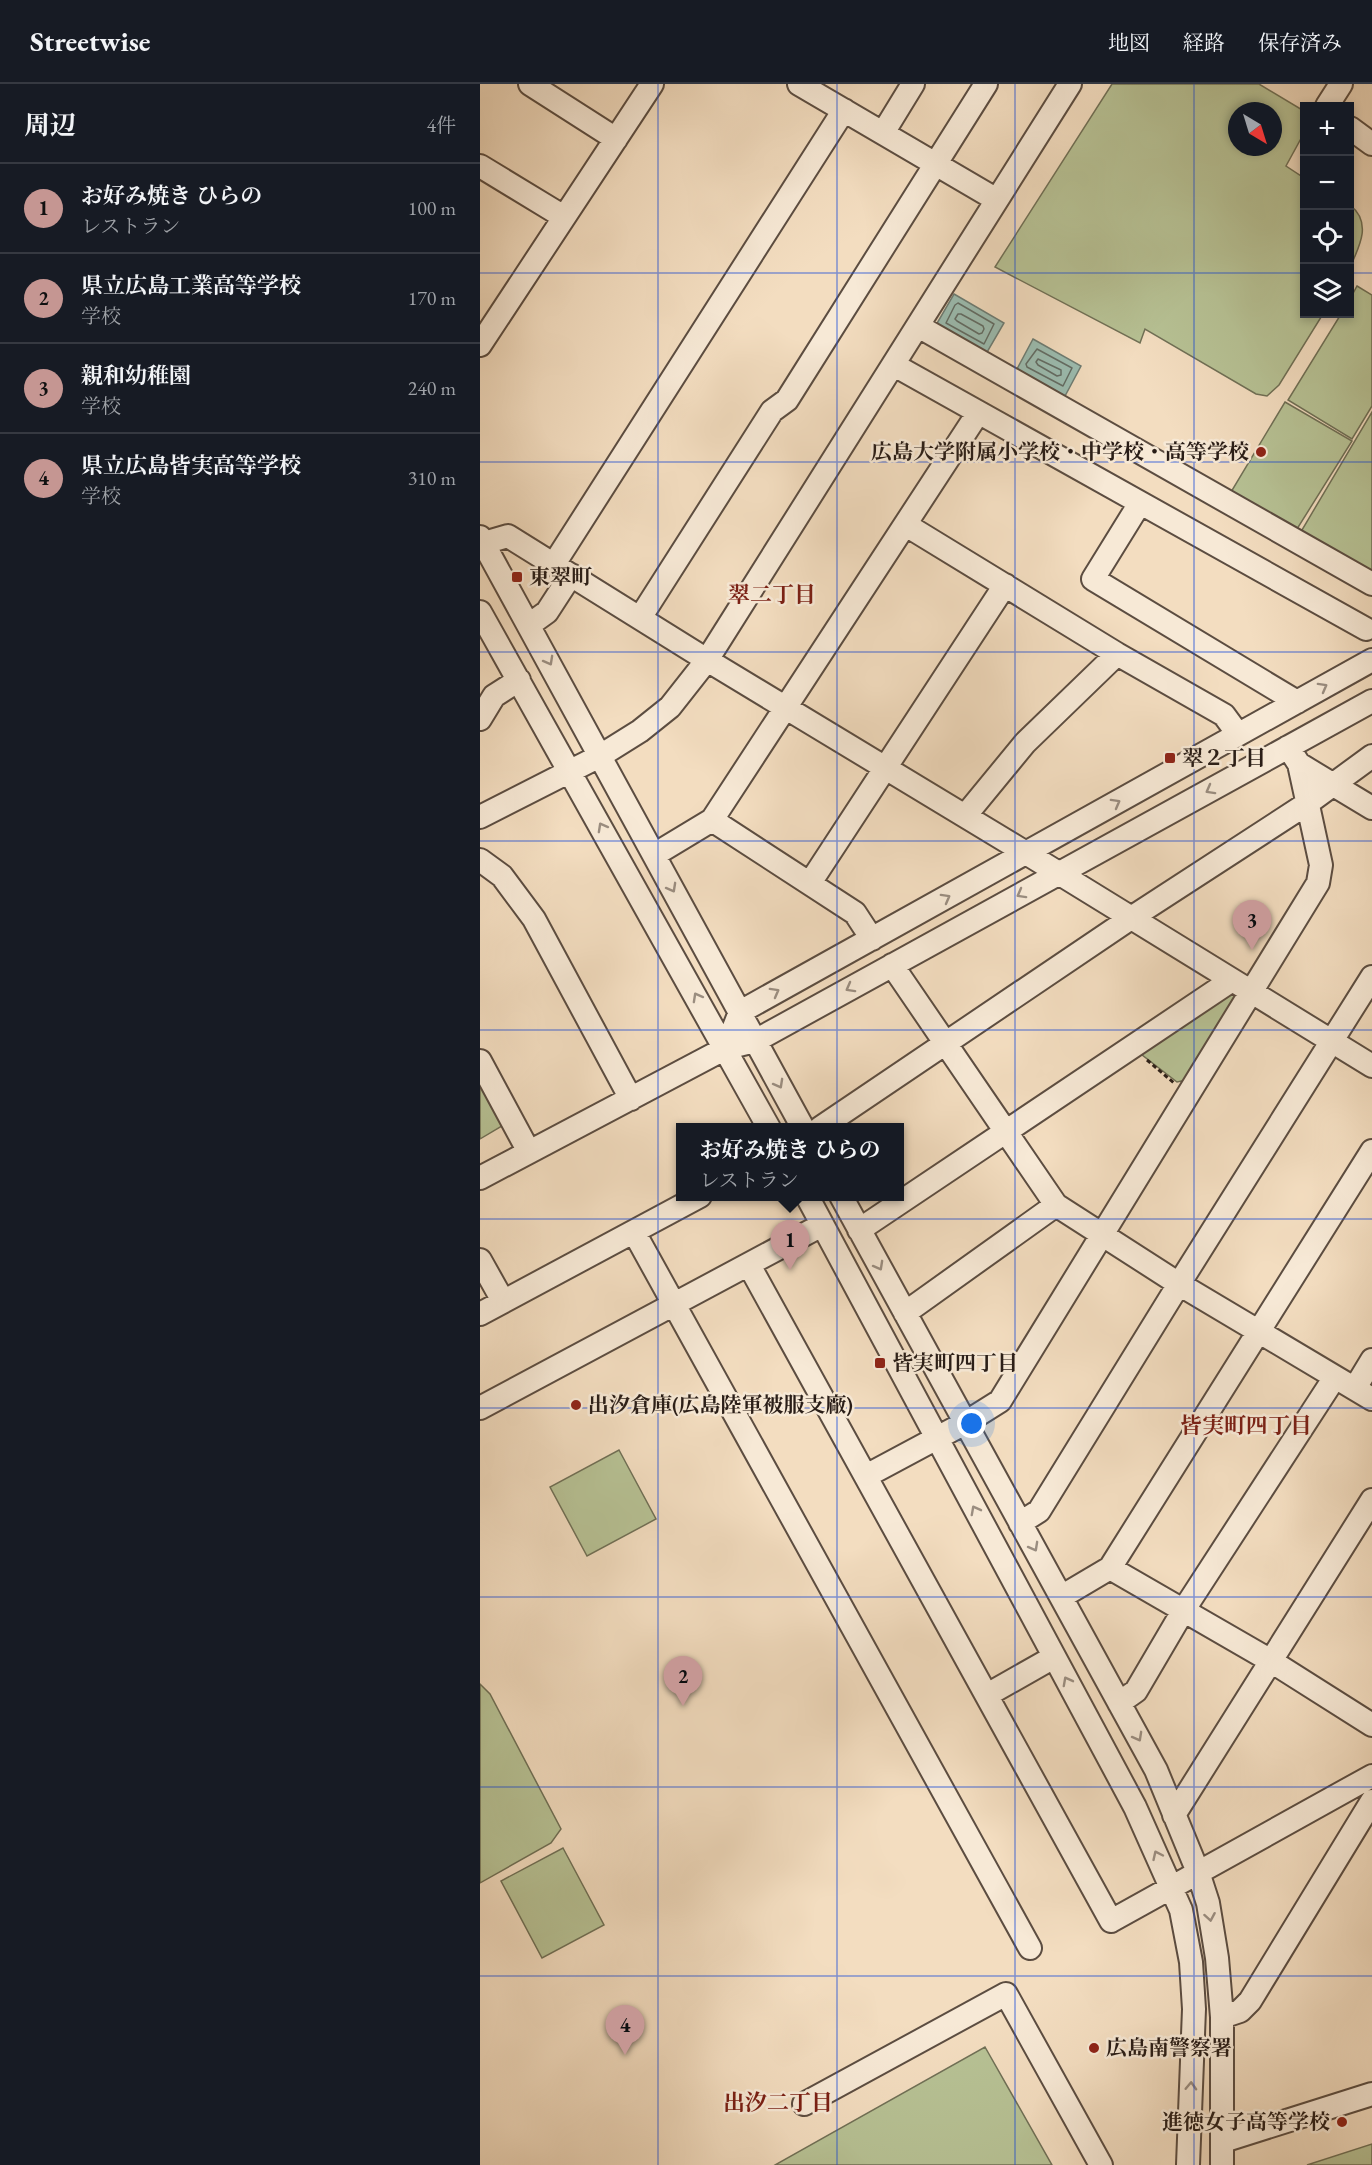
<!DOCTYPE html>
<html lang="ja">
<head>
<meta charset="utf-8">
<style>
	body { margin:0; font-family:"EB Garamond","Noto Serif JP",serif; background:#20242c; color:#f1f3f6 }
	.controls { position:absolute; right:18px; top:18px; display:grid; overflow:hidden; border-radius:0px; box-shadow:0 3px 9px #0003 }
	.controls button { width:54px; height:54px; display:grid; place-items:center; padding:0; border:0; border-bottom:2px solid #363941; background:#171b24; color:#f1f3f6; font:30px sans-serif }
	.compass { position:absolute; left:748px; top:18px; width:54px; height:54px; border-radius:50%; background:#171b24; box-shadow:0 3px 9px #0003; rotate:142deg }
	.you { position:absolute; left:492px; top:1340px; width:21px; height:21px; margin:-15px; border:4px solid #fff; border-radius:50%; background:#1a73e8; box-shadow:0 0 0 9px #1a73e833 }
	.badge { display:grid; place-items:center; width:39px; height:39px; border-radius:50%; background:#c59692; color:#111; font-size:20px; font-weight:700 }
	.pin { position:absolute; translate:-50% -50px; filter:drop-shadow(0 2px 3px #0008) }
	.pin::after { content:''; position:absolute; top:32px; width:21px; height:18px; background:inherit; clip-path:polygon(0 0,100% 0,50% 100%) }
	.popup { position:absolute; left:196px; top:1039px; width:228px; height:78px; box-sizing:border-box; display:grid; place-content:center; border-radius:0px; background:#171b24; filter:drop-shadow(0 2px 4px #0005); font-size:20px; white-space:nowrap; color:#9ea1a6 }
	.popup b { font-size:22px; color:#f1f3f6 }
	.popup::after { content:''; position:absolute; left:50%; top:100%; margin-left:-12px; border:12px solid transparent; border-top-color:#171b24 }
	.list { margin:0; padding:0; list-style:none }
	h2 { display:flex; justify-content:space-between; align-items:center; height:78px; margin:0; padding:0 24px; font-size:26px }
	h2 small { font-size:20px; font-weight:400; color:#9ea1a6 }
	.list li { display:grid; grid-template-columns:39px 1fr auto; gap:18px; align-items:center; box-sizing:border-box; height:90px; padding:0 24px; border-top:2px solid #363941 }
	.list b { display:block; font-size:22px; white-space:nowrap }
	.list p { margin:0; font-size:20px; white-space:nowrap; color:#9ea1a6 }
	.list em { font-size:20px; font-style:normal; color:#9ea1a6 }
	.icon { flex:none; width:33px; height:33px; fill:none; stroke:currentColor; stroke-width:2; stroke-linecap:round; stroke-linejoin:round }
	.map { position:relative; flex:none; width:892px; height:2081px; overflow:hidden }
	header { display:flex; align-items:center; gap:36px; box-sizing:border-box; height:84px; padding:0 30px; background:#171b24; border-bottom:2px solid #363941 }
	header strong { font-size:28px }
	nav { display:flex; gap:33px; margin-inline-start:auto; font-size:21px }
	main { display:flex }
	aside { flex:1; background:#171b24 }
	.map>svg:first-child { display:block }
</style>
</head>
<body>
<header>
<strong>Streetwise</strong>
<nav><a>地図</a><a>経路</a><a>保存済み</a></nav>
</header>
<main>
<aside>
<h2>周辺<small>4件</small></h2>
<ul class="list">
<li><span class="badge">1</span><div><b>お好み焼き ひらの</b><p>レストラン</p></div><em>100 m</em></li>
<li><span class="badge">2</span><div><b>県立広島工業高等学校</b><p>学校</p></div><em>170 m</em></li>
<li><span class="badge">3</span><div><b>親和幼稚園</b><p>学校</p></div><em>240 m</em></li>
<li><span class="badge">4</span><div><b>県立広島皆実高等学校</b><p>学校</p></div><em>310 m</em></li>
</ul>
</aside>
<div class="map">
<svg width="892" height="2081" viewBox="0 0 892 2081">
	<rect width="100%" height="100%" fill="#f3ddc0"/>
	<filter id="stains"><feTurbulence type="fractalNoise" baseFrequency=".00333" numOctaves="4"/><feColorMatrix values="0 0 0 0 .2 0 0 0 0 .09 0 0 0 0 .02 0 0 0 .5 -.17"/></filter>
	<radialGradient id="worn" r=".72"><stop offset=".6" stop-color="#630" stop-opacity="0"/><stop offset="1" stop-color="#630" stop-opacity=".3"/></radialGradient>
	<path fill="#b7c295" stroke="#707056" stroke-width="1.5" fill-rule="evenodd" d="M632 0H779L824 27V49L806 82 824 94V230H843L799 301 787 312 776 310 665 245 660 259 515 183ZM757 27H793V63H757Z
		M870 121C892 138 880 162 870 183Z
		M877 202 892 211V322L872 355 808 316 861 230H870V215Z
		M805 318 872 357 817 445 751 408Z
		M892 328V492L819 451Z
		M748 906 758 911 711 995 697 998 657 967Z
		M0 989 25 1037 22 1042 0 1055Z
		M139 1366 176 1435 107 1472 70 1403Z
		M0 1600 10 1610 81 1745 71 1759 0 1799Z
		M83 1764 124 1841 62 1874 21 1797Z
		M505 1963 572 2081H295Z
		M892 2060V2081H827Z"/>
	<path fill="#9bbcb0" stroke="#6d7c73" stroke-width="1.5" d="M474 210 524 239 506 270 456 241Z
		M553 255 601 282 585 312 537 285Z"/>
	<g fill="none" stroke-linecap="round" stroke-linejoin="round">
		<path stroke="#626c64" stroke-width="1.5" d="M478 219 514 240 504 260 466 239 475 221Z
			M478 230H481L503 242 504 245 502 249 499 250 477 237 475 235Z
			M557 265 592 284 583 302 547 283 546 280Z
			M558 275 581 286V291L577 292 558 281 556 278Z"/>
		<g stroke="#5c4d41" stroke-width="26">
			<path id="minor" d="M50 0 136 55
				M319 0 517 116
				M847 22 861 0
				M870 44 892 60
				M403 49 433 0
				M0 82 84 133
				M438 242 892 500
				M0 261 172 0
				M414 281 886 545
				M660 419 613 495 817 618
				M426 441 637 570 744 631 758 650
				M0 453 323 1044
				M4 459 28 452 227 576 546 769 892 982
				M74 480 364 26
				M0 528 289 1044
				M160 534 292 327 307 316 506 0
				M49 541 67 528 91 491
				M0 635 14 612 39 596
				M819 680 892 724
				M485 732 545 659 637 570
				M0 733 120 672 160 647 190 623 227 576 590 0
				M232 736 375 829 392 855
				M174 771 232 736 498 329
				M0 776 22 792 54 835 151 1015
				M330 799 525 501
				M412 881 576 1121 699 1200 892 1315
				M246 964 260 928 892 576
				M0 977 49 1068
				M340 1044 651 834 828 719 892 672
				M0 1094 246 964 275 957 892 617
				M327 1112 655 1723 701 1826 711 1878 714 1925 708 2081
				M361 1112 676 1686 718 1788 728 1819 737 1874 742 1933V2081
				M379 1146 752 896
				M154 1148 550 1864
				M0 1176 23 1217
				M269 1181 631 1837 892 1692
				M425 1229 576 1121
				M0 1230 220 1112
				M875 1304 892 1276
				M0 1324 342 1141
				M386 1392 485 1339 520 1317 838 799 841 781 819 680 808 663
				M540 1439 559 1427 699 1200 892 893
				M630 1484 791 1577 892 1641
				M581 1513 630 1484 892 1067
				M507 1611 574 1573
				M639 1619 656 1607 703 1527 855 1293
				M694 1731 892 1416
				M742 1933 760 1927 770 1917 892 1717
				M324 2020 526 1910 621 2081
				M743 2057 892 2010"/>
		</g>
		<path stroke="#291d17" stroke-width="3" stroke-dasharray="4.5 3" stroke-linecap="butt" d="M667 976 694 999"/>
		<use href="#minor" stroke="#f7e9d6" stroke-width="22"/>
	</g>
	<defs><path id="oneway-chevron" d="M-2-3.5L2.5 0L-2 3.5" fill="none" stroke-width="1.6" stroke-linecap="round" stroke-linejoin="round" transform="scale(1.5)"/></defs>
	<g stroke="#9a8d80">
		<use href="#oneway-chevron" transform="translate(69 577) rotate(61)"/>
		<use href="#oneway-chevron" transform="translate(843 603) rotate(-29)"/>
		<use href="#oneway-chevron" transform="translate(730 706) rotate(151)"/>
		<use href="#oneway-chevron" transform="translate(636 719) rotate(-29)"/>
		<use href="#oneway-chevron" transform="translate(122 743) rotate(-119)"/>
		<use href="#oneway-chevron" transform="translate(192 804) rotate(61)"/>
		<use href="#oneway-chevron" transform="translate(541 810) rotate(151)"/>
		<use href="#oneway-chevron" transform="translate(466 814) rotate(-29)"/>
		<use href="#oneway-chevron" transform="translate(370 904) rotate(151)"/>
		<use href="#oneway-chevron" transform="translate(295 908) rotate(-29)"/>
		<use href="#oneway-chevron" transform="translate(217 913) rotate(-119)"/>
		<use href="#oneway-chevron" transform="translate(299 1000) rotate(61)"/>
		<use href="#oneway-chevron" transform="translate(399 1182) rotate(61)"/>
		<use href="#oneway-chevron" transform="translate(495 1426) rotate(-118)"/>
		<use href="#oneway-chevron" transform="translate(554 1463) rotate(61)"/>
		<use href="#oneway-chevron" transform="translate(587 1597) rotate(-118)"/>
		<use href="#oneway-chevron" transform="translate(658 1653) rotate(61)"/>
		<use href="#oneway-chevron" transform="translate(677 1771) rotate(-115)"/>
		<use href="#oneway-chevron" transform="translate(730 1833) rotate(80)"/>
		<use href="#oneway-chevron" transform="translate(711 2002) rotate(-88)"/>
	</g>
	<path fill="none" stroke="#1d4ed8" stroke-width="1.5" stroke-opacity="0.55" d="M178 0V2081M357 0V2081M535 0V2081M714 0V2081M0 189H824M870 189H892M0 378H892M0 568H892M0 757H892M0 946H892M0 1135H892M0 1324H892M0 1513H892M0 1703H892M0 1892H892"/>
	<g fill="#8f2418" stroke="#f7e9d6" stroke-width="2">
		<circle cx="781" cy="368" r="6"/>
		<rect x="31" y="487" width="12" height="12" rx="3"/>
		<rect x="684" y="668" width="12" height="12" rx="3"/>
		<rect x="394" y="1273" width="12" height="12" rx="3"/>
		<circle cx="96" cy="1321" r="6"/>
		<circle cx="614" cy="1964" r="6"/>
		<circle cx="862" cy="2038" r="6"/>
	</g>
	<g text-anchor="middle" stroke-width="5" stroke-linejoin="round" paint-order="stroke">
		<g font-size="21" font-weight="bold" fill="#291d17" stroke="#f7e9d6" text-anchor="start">
			<text x="769" y="375" text-anchor="end">広島大学附属小学校・中学校・高等学校</text>
			<text x="49" y="500">東翠町</text>
			<text x="702" y="681">翠２丁目</text>
			<text x="412" y="1286">皆実町四丁目</text>
			<text x="108" y="1328">出汐倉庫(広島陸軍被服支廠)</text>
			<text x="626" y="1971">広島南警察署</text>
			<text x="850" y="2045" text-anchor="end">進徳女子高等学校</text>
		</g>
		<g font-size="22" font-weight="bold" fill="#7a1f14" stroke="#f7e9d6">
			<text x="292" y="518">翠二丁目</text>
			<text x="766" y="1349">皆実町四丁目</text>
			<text x="298" y="2026">出汐二丁目</text>
		</g>
	</g>
	<rect width="100%" height="100%" filter="url(#stains)"/>
	<rect width="100%" height="100%" fill="url(#worn)"/>
</svg>
<div class="controls">
<button>+</button>
<button>−</button>
<button><svg class="icon" aria-label="locate" viewBox="0 0 24 24"><circle cx="12" cy="12" r="6"/><path d="M12 2v4M12 18v4M2 12h4M18 12h4"/></svg></button>
<button><svg class="icon" aria-label="layers" viewBox="0 0 24 24"><path d="M12 4l9 5-9 5-9-5zM3 14l9 5 9-5"/></svg></button>
</div>
<svg class="compass" viewBox="-18 -18 36 36"><path d="M0-13l5 13h-10z" fill="#e53935"/><path d="M0 13l5-13h-10z" fill="#9ea1a6"/></svg>
<div class="you"></div>
<div class="pin badge" style="left:310px;top:1186px">1</div>
<div class="popup"><b>お好み焼き ひらの</b>レストラン</div>
<div class="pin badge" style="left:203px;top:1622px">2</div>
<div class="pin badge" style="left:772px;top:866px">3</div>
<div class="pin badge" style="left:145px;top:1971px">4</div>
</div>
</main>
</body>
</html>
